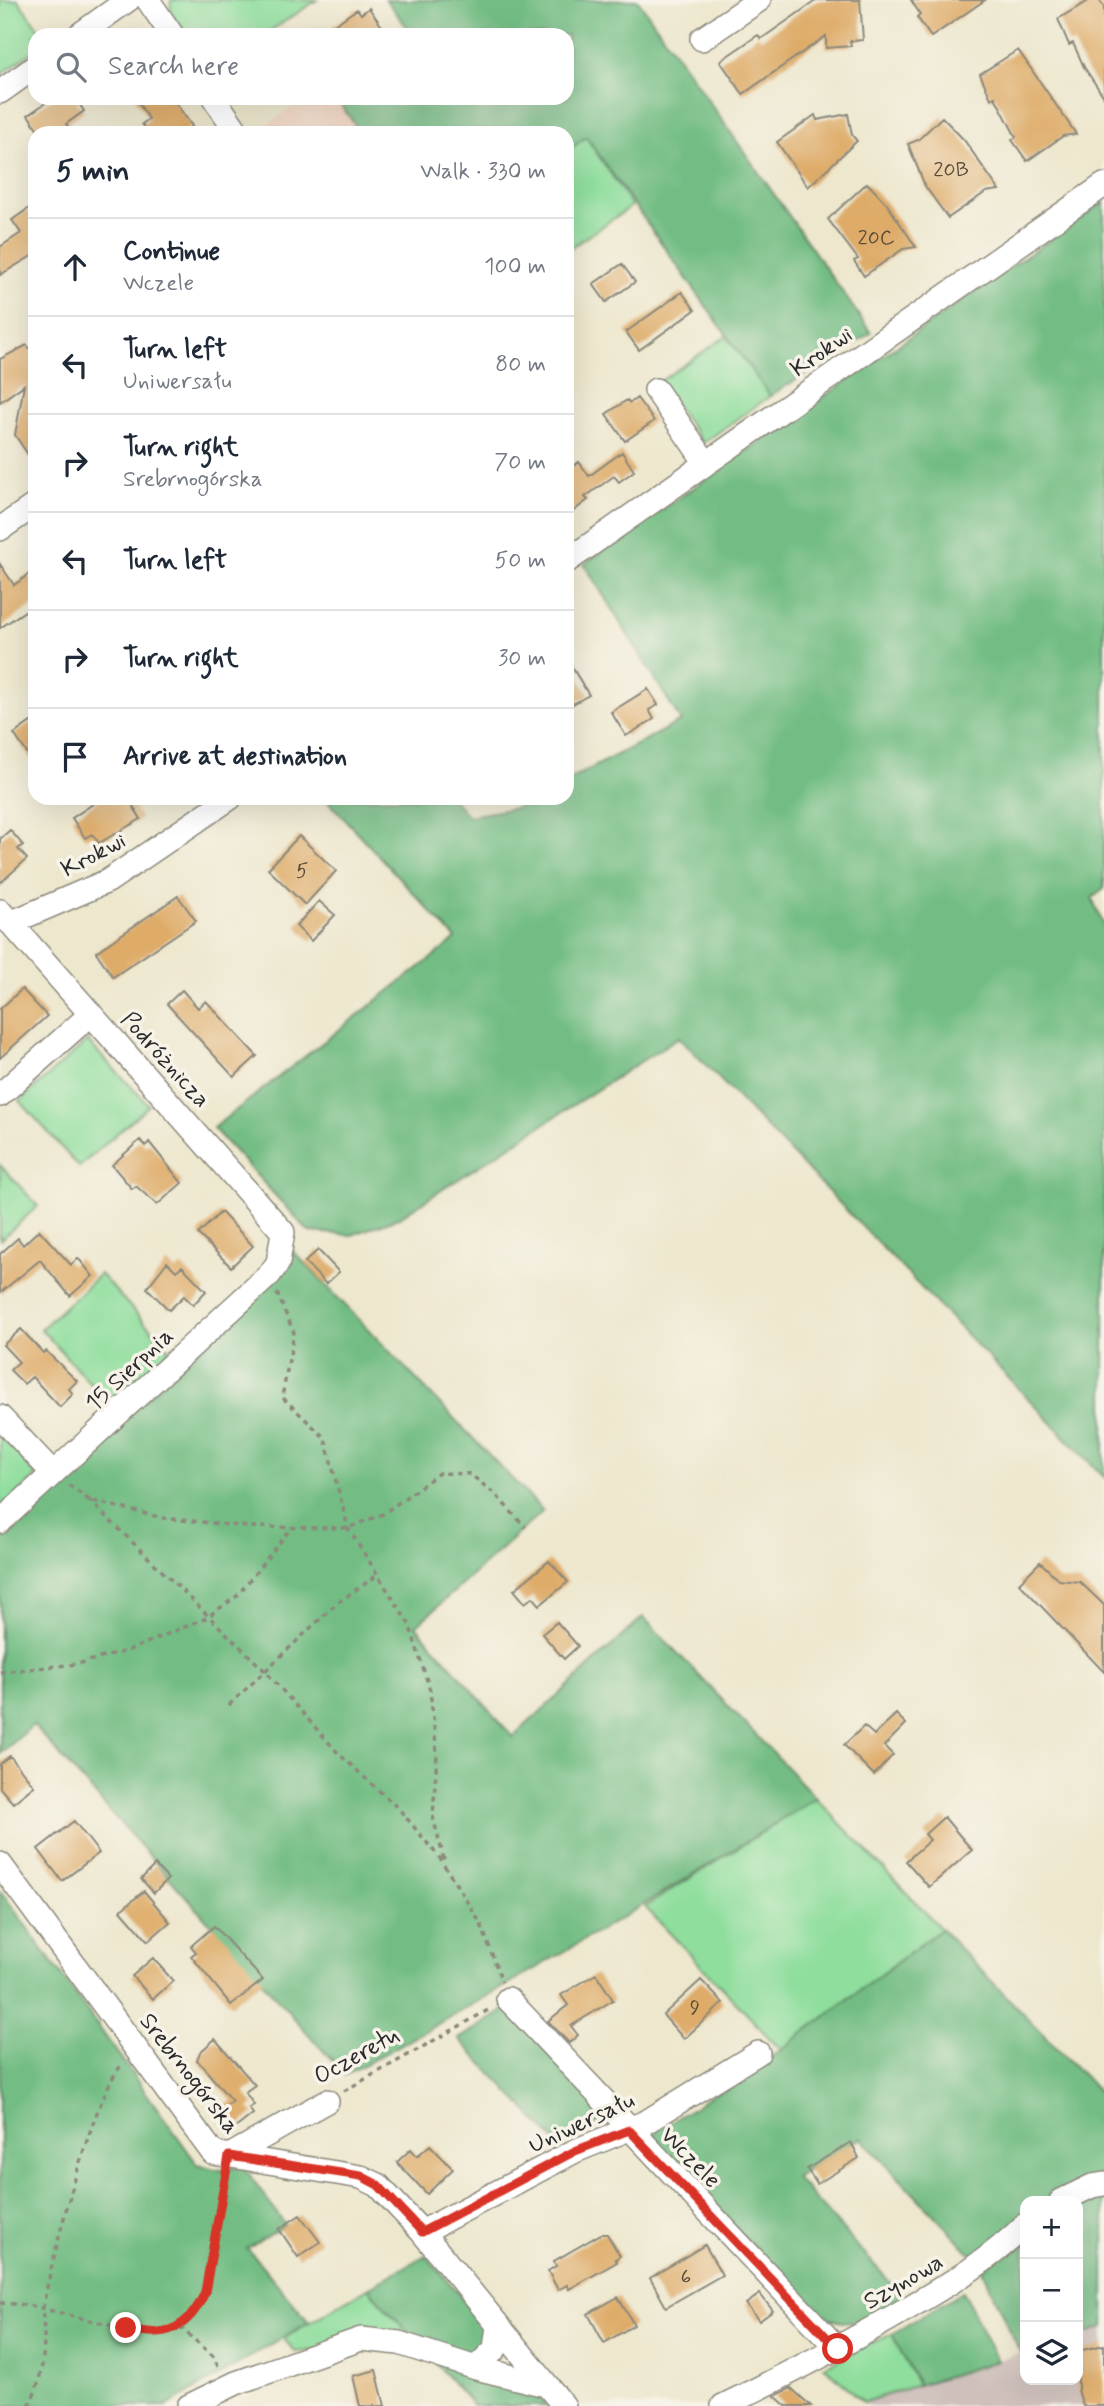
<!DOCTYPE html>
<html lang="en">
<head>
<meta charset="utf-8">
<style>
	body { margin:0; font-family:Mynerve,sans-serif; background:#f2f2f3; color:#1f2937 }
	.controls { position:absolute; right:21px; bottom:21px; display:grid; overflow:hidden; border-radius:14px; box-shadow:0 7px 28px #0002 }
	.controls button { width:63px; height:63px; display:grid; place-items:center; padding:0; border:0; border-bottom:2px solid #e0e1e3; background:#fff; color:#1f2937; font:35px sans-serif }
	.stop { position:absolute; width:21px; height:21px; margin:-16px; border:5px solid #d93025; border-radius:50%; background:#fff }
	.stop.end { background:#d93025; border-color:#fff; box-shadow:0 2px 7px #0008 }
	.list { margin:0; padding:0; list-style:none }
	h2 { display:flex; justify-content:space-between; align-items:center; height:91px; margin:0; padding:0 28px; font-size:30px }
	h2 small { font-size:23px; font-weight:400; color:#747a83 }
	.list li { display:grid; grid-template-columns:46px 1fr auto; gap:21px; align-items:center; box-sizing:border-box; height:98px; padding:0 28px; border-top:2px solid #e0e1e3 }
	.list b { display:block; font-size:26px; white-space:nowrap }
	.list p { margin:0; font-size:23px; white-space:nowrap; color:#747a83 }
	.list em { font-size:23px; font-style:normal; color:#747a83 }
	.icon { flex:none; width:38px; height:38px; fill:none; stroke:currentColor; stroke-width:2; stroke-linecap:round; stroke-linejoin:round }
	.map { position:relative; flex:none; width:1104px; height:2406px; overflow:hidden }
	.search { position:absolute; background:#fff; box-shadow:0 7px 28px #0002; left:28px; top:28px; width:546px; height:77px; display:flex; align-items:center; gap:18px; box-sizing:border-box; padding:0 24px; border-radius:21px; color:#747a83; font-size:26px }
	.panel { position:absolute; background:#fff; box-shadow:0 7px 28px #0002; left:28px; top:126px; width:546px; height:679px; border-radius:21px }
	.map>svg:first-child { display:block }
</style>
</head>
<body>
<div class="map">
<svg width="1104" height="2406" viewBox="0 0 1104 2406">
	<rect width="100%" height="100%" fill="#f7f3e8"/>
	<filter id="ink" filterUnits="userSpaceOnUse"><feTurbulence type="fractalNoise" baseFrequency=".0143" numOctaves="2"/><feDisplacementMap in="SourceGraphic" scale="14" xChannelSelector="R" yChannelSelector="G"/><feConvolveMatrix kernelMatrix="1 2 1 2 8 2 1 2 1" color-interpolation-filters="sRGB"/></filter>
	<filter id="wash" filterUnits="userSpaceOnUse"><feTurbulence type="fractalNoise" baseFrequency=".00686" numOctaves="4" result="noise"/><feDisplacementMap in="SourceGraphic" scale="28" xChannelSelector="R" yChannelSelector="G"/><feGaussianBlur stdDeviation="1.57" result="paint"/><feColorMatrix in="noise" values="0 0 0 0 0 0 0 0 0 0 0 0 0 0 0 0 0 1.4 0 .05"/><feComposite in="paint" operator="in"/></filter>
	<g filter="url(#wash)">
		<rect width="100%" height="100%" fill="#ede7cd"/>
		<path fill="#f3d4bf" d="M305 98H336L361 133H256Z"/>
		<path fill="#cfc0bb" d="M1104 2327V2406H868L864 2402 1025 2352V2380H1078V2336Z"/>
		<path fill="#8fde9d" stroke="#5d8464" stroke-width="2" d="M0 0H18L43 35H35V50L0 75Z
			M171 0H317L264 35H187L170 12Z
			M586 137 632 206 567 250V151Z
			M726 336 770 396 703 443 659 382Z
			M87 1041 149 1105 79 1167 20 1101Z
			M0 1165 38 1206 0 1240Z
			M100 1274 170 1350 110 1405 41 1329Z
			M0 1434 37 1476 0 1509Z
			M816 1798 941 1929 781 2050 645 1907Z
			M368 2288 418 2343 295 2352 283 2338Z
			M892 2334 918 2385 864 2402 824 2366Z"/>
		<path fill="#73bd84" stroke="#4f7458" stroke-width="2" d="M386 0H638L871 333 770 396 586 137 567 151V133H361L336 98H567V35H395L407 27Z
			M1104 202V889L1092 898 1104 926V1477L679 1037 398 1218 352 1235 309 1232 213 1128 456 939 325 798H452L468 816 516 808 535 798H567V781L681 721 584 564Z
			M292 1250 543 1511 416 1626 513 1737 643 1617 816 1798C662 1896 506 1988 345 2075L33 1725 0 1754V1534L282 1272Z
			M0 1890 198 2165 220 2170 244 2167 285 2225 247 2248 309 2322 167 2406H0Z
			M941 1929 1104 2097V2172L1044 2201H1025V2213L989 2247 971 2254 861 2138 851 2143 795 2177 906 2300C867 2320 861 2332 817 2314L661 2149 654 2133 781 2050Z
			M507 2009 608 2117 560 2146 459 2039Z
			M1104 2195V2327L1078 2336V2208Z
			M1025 2237V2352L1020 2353 982 2270Z
			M426 2255 491 2332 493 2340 476 2355H458L418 2343 368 2288Z
			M963 2291 997 2361 918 2385 892 2334Z
			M433 2360C467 2371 524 2381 549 2406H473Z"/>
		<g id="blocks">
			<path fill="#deab67" d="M817 0H860L863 40 850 41 851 46 826 48V36L743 94 720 61 758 35 761 39Z
				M911 0H985L931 37 917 17 920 14Z
				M1090 0H1099L1104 7V97L1084 67 1073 43 1069 45 1058 19Z
				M369 8 383 28 374 35H320L357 9 361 14Z
				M1018 50 1076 134 1063 136 1027 161 1012 140 1016 137 995 97 991 99 980 74Z
				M53 98H75L84 111 66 124 69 128 61 133H40L28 115Z
				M135 98H172L192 126 182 133H149L142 124 149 119Z
				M848 114 852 135 857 141 808 187 777 142 815 115 817 120Z
				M942 117 964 140 999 190 986 192 948 218 925 186 908 144 918 140Z
				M867 183 886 203 916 247 903 249 864 276 854 261 858 259 828 219Z
				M35 204V254L0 275V247L21 233 12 220Z
				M622 264 635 282 606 302 593 284Z
				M682 292 695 310 639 350 626 332Z
				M27 345 35 356V465L15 435 24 385 0 402V359Z
				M637 398 654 421 625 441 606 414 627 400 630 403Z
				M622 452 634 471 619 482 614 476 585 497 588 500 567 516V471L579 462 589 476Z
				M0 564 14 585 29 574 35 582V604L0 628Z
				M567 659 589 695 573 704 567 693Z
				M648 689 658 705 649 710 654 719 626 736 611 712Z
				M35 719V765L14 734Z
				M102 798H128L141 819 99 843 92 834 85 838 72 818Z
				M10 830 23 845 18 849 27 859 0 883V839Z
				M299 836 336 871 305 905 268 869Z
				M178 896 196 921 113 977 96 952Z
				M319 901 335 915 311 941 296 926Z
				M22 989 47 1016 0 1058V1009Z
				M182 990 198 1008 206 1001 257 1056 234 1077 167 1004Z
				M140 1140 146 1146 149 1142 182 1183 157 1205 136 1186 132 1189 112 1165Z
				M221 1212 253 1246 231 1267 198 1234Z
				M39 1230 71 1265 78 1258 93 1276 70 1296 40 1260 0 1293V1254L18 1238 23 1245Z
				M318 1250 339 1272 326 1284 305 1262Z
				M167 1262 176 1271 182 1266 206 1291 193 1305 184 1296 169 1310 147 1288Z
				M21 1329 43 1353 46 1351 77 1381 69 1389 73 1394 60 1407 32 1377 24 1384 10 1370 19 1362 3 1345Z
				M549 1561 568 1582 540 1605 533 1597 525 1603 514 1590Z
				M1040 1562 1059 1580 1080 1582 1104 1605V1672L1019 1583Z
				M557 1622 578 1646 564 1659 542 1634Z
				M896 1714 906 1724 884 1746 893 1755 874 1775 844 1745 864 1726 874 1735Z
				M10 1756 34 1786 13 1803 0 1788V1764Z
				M944 1817 972 1850 929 1887 906 1861 930 1840 925 1834Z
				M74 1821 99 1853 62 1881 38 1849Z
				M155 1865 168 1879 154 1893 141 1879Z
				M144 1891 170 1922 148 1941 121 1910Z
				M214 1926 263 1980 231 2005 191 1956 196 1952 191 1946Z
				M153 1958 173 1981 153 1999 132 1976Z
				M596 1974 613 2000 571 2026 578 2035 569 2043 548 2021 568 2005 561 1995Z
				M701 1980 723 2003 684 2039 663 2015Z
				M215 2039 255 2085 245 2092 254 2105 249 2108 253 2114 234 2129 220 2110 232 2101 197 2060 200 2052Z
				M851 2142 859 2158 817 2184 807 2169Z
				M430 2145 453 2169 427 2194 397 2162 411 2149 417 2156Z
				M300 2215 320 2242 298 2257 279 2229Z
				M601 2234H607L620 2256 615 2259 617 2262 569 2289 567 2285 558 2290 548 2271 556 2266 554 2261Z
				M705 2245 722 2275 666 2307 650 2278Z
				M760 2294 773 2311 759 2321 746 2304Z
				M618 2297 634 2325 604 2343 588 2314Z
				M1104 2345V2406H1083L1078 2390V2351Z
				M376 2370 385 2406H360L353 2376Z
				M791 2388 811 2406H786L775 2396Z"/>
		</g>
	</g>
	<g filter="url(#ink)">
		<use href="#blocks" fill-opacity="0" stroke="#8c897c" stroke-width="2"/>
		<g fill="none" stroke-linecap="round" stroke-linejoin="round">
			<g stroke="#8c897c" stroke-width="26">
				<path id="minor" d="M148 0 172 35
					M79 35 128 0
					M702 39 759 0
					M0 92 35 67
					M214 98 238 133
					M656 390 706 463
					M0 529 35 505
					M567 561 1104 185
					M0 911 283 1232 278 1263 269 1275 0 1522
					M10 923 108 881 230 798
					M0 1095 91 1014
					M0 1417 53 1473
					M0 1864 213 2153 361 2177 378 2185 422 2232 564 2406
					M508 1999 838 2349
					M229 2156 327 2101
					M1061 2201 1092 2186 1104 2184
					M422 2232 575 2151 646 2122 758 2053
					M476 2368 546 2385
					M189 2406 236 2383 361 2339 399 2343 476 2368 495 2349 498 2326
					M723 2406C786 2375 847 2344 908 2308 951 2283 990 2260 1025 2225"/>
			</g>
			<path stroke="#8c897c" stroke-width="3.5" stroke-dasharray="5 5" stroke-linecap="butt" d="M277 1293 294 1333 282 1397 325 1438 348 1528 409 1624 430 1690 437 1754 433 1817 445 1863
				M69 1485 89 1500 163 1518 249 1527 348 1528 383 1514 439 1473 470 1474 495 1494 525 1527
				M89 1500 265 1671 339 1754 399 1809 439 1857 481 1924 502 1982
				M0 1672 77 1664 127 1651 206 1618 237 1596 292 1527
				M229 1705 337 1603 379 1574
				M344 2091 490 2009
				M0 2303 28 2305 147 2334 180 2327 197 2312 205 2292 226 2175
				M180 2327 213 2356 219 2368
				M29 2406C41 2382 44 2360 44 2334 44 2325 42 2315 43 2307 51 2262 94 2090 123 2064"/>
			<use href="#minor" stroke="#fff" stroke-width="23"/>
		</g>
	</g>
	<g fill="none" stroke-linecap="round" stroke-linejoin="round" filter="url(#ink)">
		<path stroke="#d93025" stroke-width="9" d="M126 2328C165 2339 189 2329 205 2292L229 2156 361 2176 378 2185 422 2232 575 2151 629 2130 838 2349"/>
	</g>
	<g text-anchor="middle" stroke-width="7" stroke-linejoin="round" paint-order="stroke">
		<g font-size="21" fill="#584b3a">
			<text x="951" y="176">20B</text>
			<text x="876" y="244">20C</text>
			<text x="302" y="877">5</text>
			<text x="695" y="2014">9</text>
			<text x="686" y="2283">6</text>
		</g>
		<g font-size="24" fill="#2b2b2b" stroke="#f7f3e8">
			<text transform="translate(821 351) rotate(-35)" y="8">Krokwi</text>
			<text transform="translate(93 854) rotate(-28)" y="8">Krokwi</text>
			<text transform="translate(166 1059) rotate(48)" y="8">Podróżnicza</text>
			<text transform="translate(129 1369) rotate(-43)" y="8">15 Sierpnia</text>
			<text transform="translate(356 2055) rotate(-29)" y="8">Oczeretu</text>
			<text transform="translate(190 2073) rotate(52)" y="8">Srebrnogórska</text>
			<text transform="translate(581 2122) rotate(-25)" y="8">Uniwersału</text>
			<text transform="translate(691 2157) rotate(46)" y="8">Wczele</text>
			<text transform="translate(903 2281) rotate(-30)" y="8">Szynowa</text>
		</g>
	</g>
</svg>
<div class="controls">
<button>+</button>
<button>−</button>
<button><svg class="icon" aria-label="layers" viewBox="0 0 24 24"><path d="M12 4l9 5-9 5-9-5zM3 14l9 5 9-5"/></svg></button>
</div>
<div class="stop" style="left:838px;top:2349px"></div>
<div class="stop end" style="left:126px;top:2328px"></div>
<div class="search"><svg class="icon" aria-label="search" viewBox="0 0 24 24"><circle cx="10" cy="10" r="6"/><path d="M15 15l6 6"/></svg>Search here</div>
<section class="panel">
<h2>5 min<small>Walk · 330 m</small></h2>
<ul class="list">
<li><svg class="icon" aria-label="ahead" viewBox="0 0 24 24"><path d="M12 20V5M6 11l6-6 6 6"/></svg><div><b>Continue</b><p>Wczele</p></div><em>100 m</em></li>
<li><svg class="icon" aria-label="left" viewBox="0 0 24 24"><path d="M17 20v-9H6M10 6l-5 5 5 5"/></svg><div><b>Turn left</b><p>Uniwersału</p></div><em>80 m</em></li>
<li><svg class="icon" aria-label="right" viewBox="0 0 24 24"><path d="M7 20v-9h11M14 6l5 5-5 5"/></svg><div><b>Turn right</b><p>Srebrnogórska</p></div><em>70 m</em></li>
<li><svg class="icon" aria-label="left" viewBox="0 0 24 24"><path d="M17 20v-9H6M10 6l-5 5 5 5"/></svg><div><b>Turn left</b></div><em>50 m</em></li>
<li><svg class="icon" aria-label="right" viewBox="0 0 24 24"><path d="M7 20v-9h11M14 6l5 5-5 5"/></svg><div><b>Turn right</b></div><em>30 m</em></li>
<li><svg class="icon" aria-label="arrive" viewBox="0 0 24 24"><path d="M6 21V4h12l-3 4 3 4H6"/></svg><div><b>Arrive at destination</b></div></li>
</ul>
</section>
</div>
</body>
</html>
